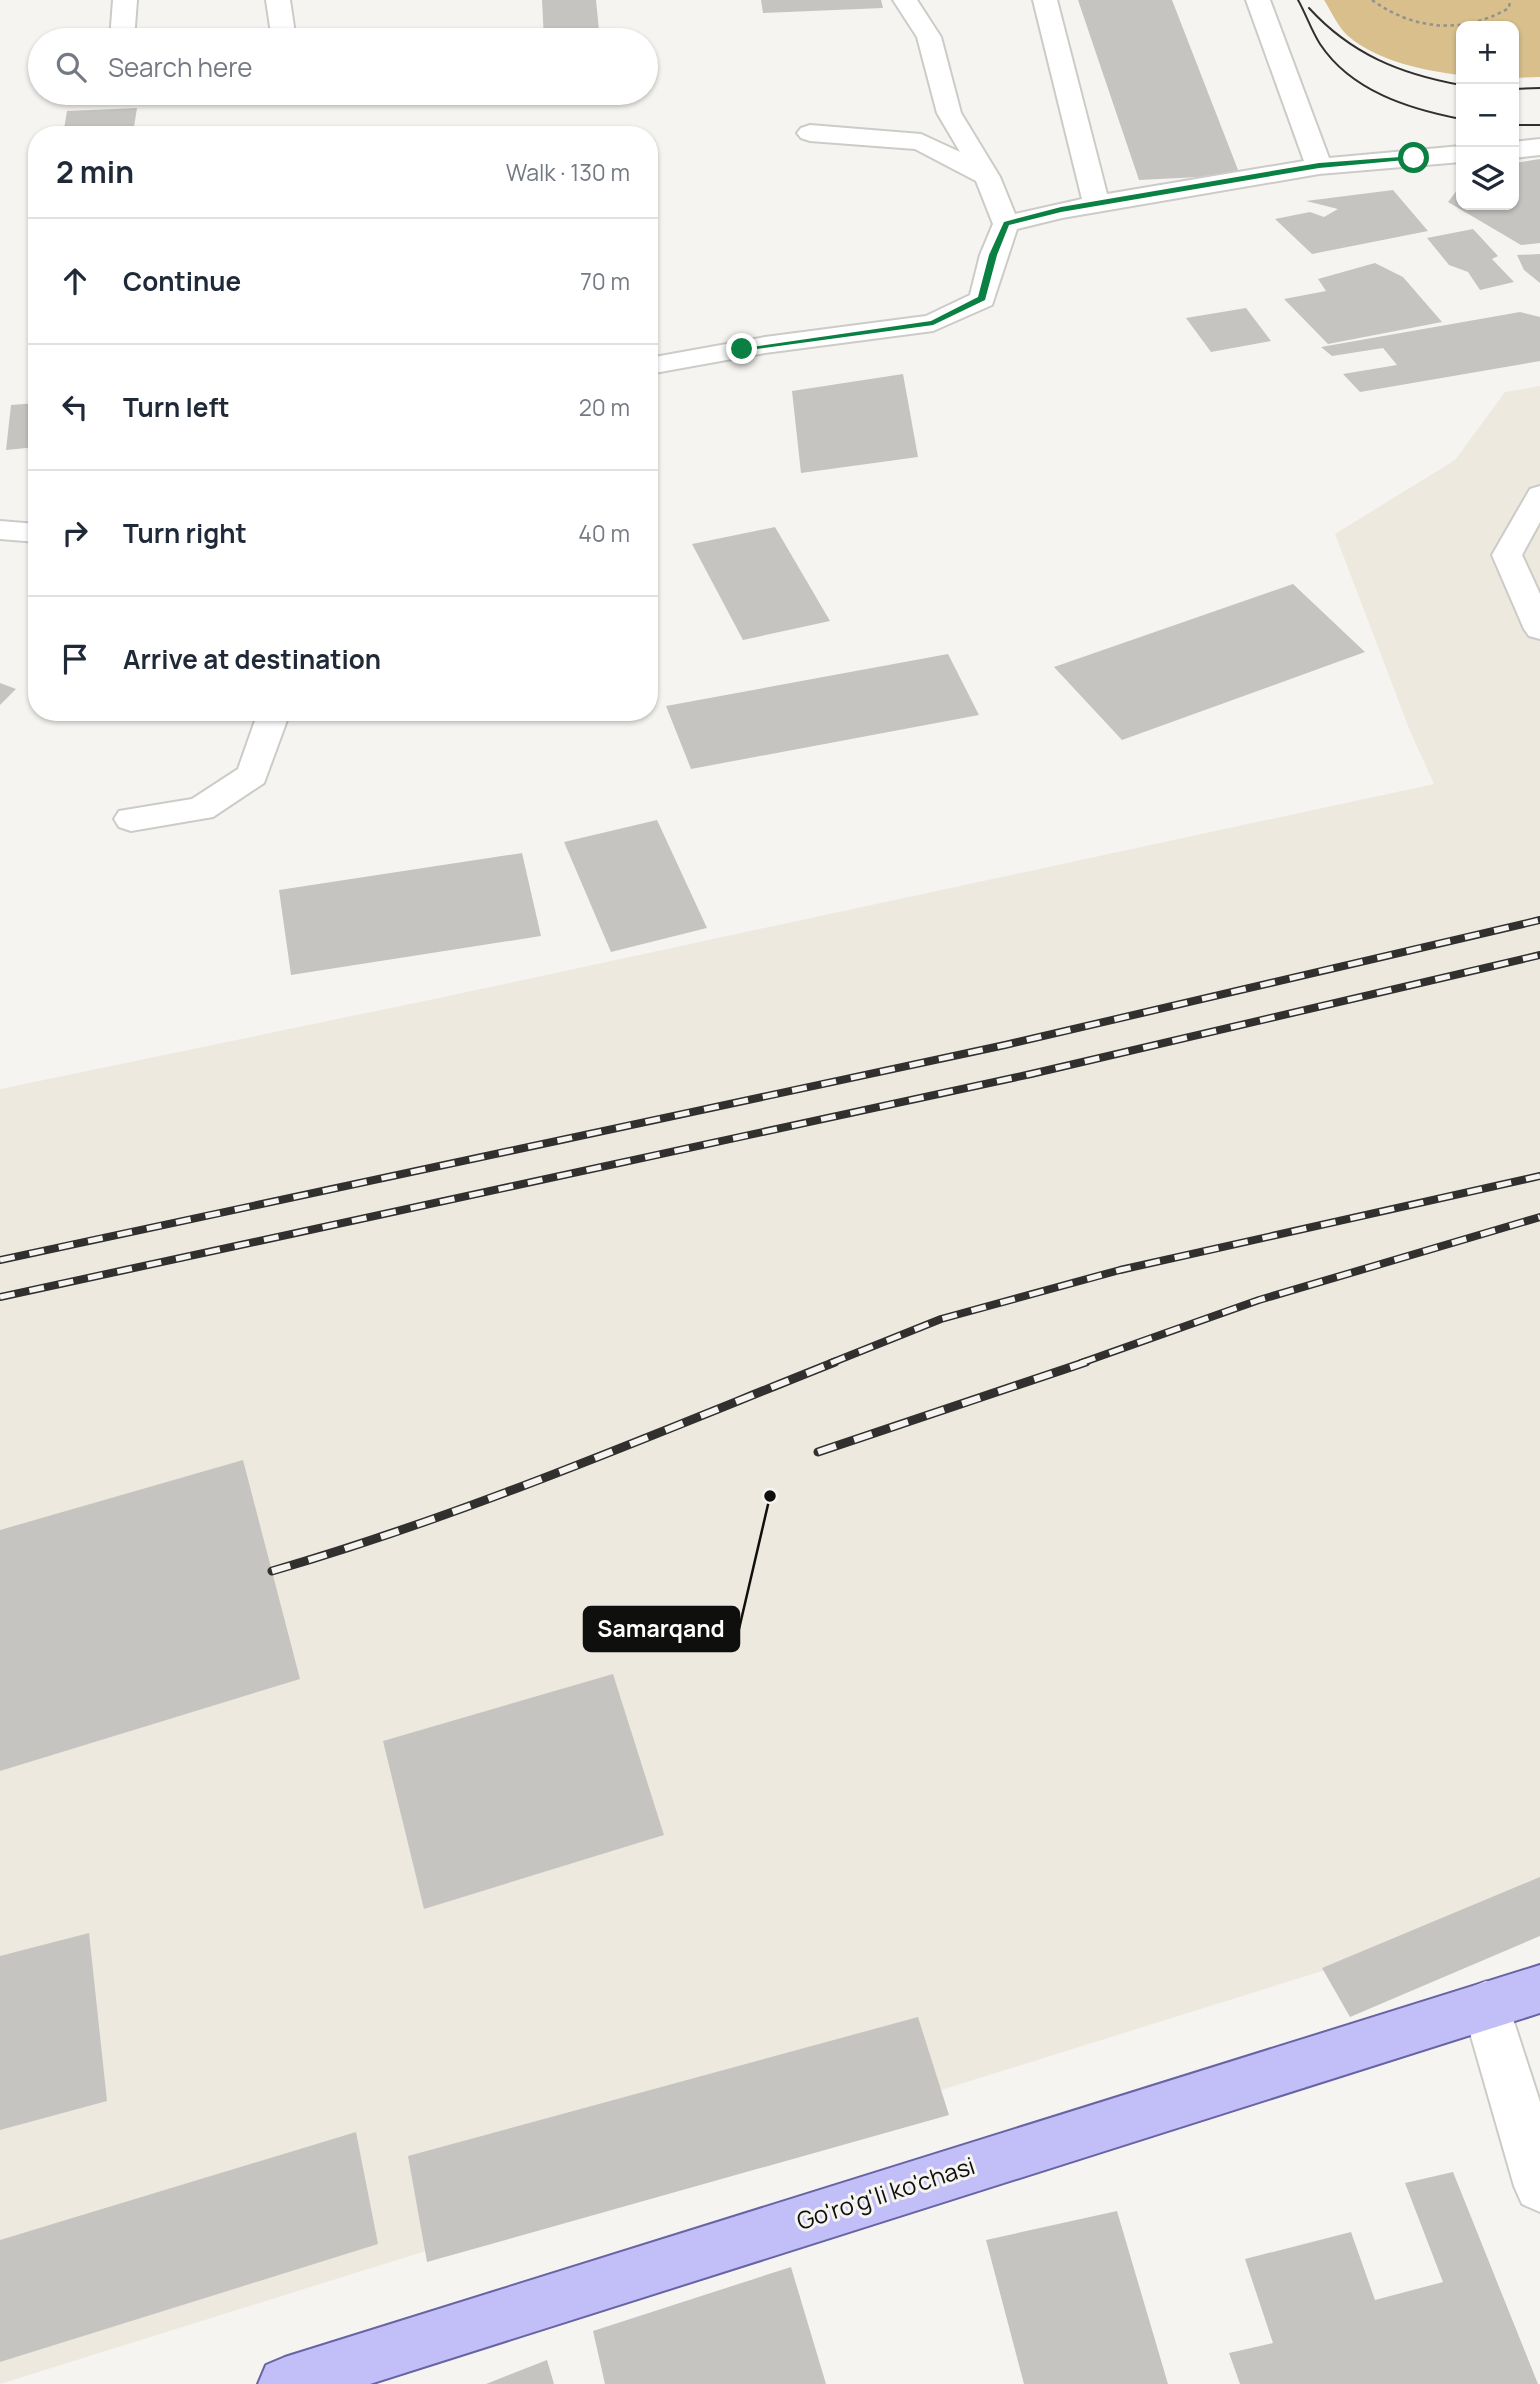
<!DOCTYPE html>
<html lang="en">
<head>
<meta charset="utf-8">
<style>
	body { margin:0; font-family:Manrope,sans-serif; background:#f6f6f7; color:#1f2937 }
	.controls { position:absolute; right:21px; top:21px; display:grid; overflow:hidden; border-radius:14px; box-shadow:0 2px 5px #0004 }
	.controls button { width:63px; height:63px; display:grid; place-items:center; padding:0; border:0; border-bottom:2px solid #e0e1e3; background:#fff; color:#1f2937; font:35px sans-serif }
	.stop { position:absolute; width:21px; height:21px; margin:-16px; border:5px solid #0b8043; border-radius:50%; background:#fff }
	.stop.end { background:#0b8043; border-color:#fff; box-shadow:0 2px 7px #0008 }
	.list { margin:0; padding:0; list-style:none }
	h2 { display:flex; justify-content:space-between; align-items:center; height:91px; margin:0; padding:0 28px; font-size:30px }
	h2 small { font-size:23px; font-weight:400; color:#747a83 }
	.list li { display:grid; grid-template-columns:46px 1fr auto; gap:21px; align-items:center; box-sizing:border-box; height:126px; padding:0 28px; border-top:2px solid #e0e1e3 }
	.list b { display:block; font-size:26px; white-space:nowrap }
	.list em { font-size:23px; font-style:normal; color:#747a83 }
	.icon { flex:none; width:38px; height:38px; fill:none; stroke:currentColor; stroke-width:2; stroke-linecap:round; stroke-linejoin:round }
	.map { position:relative; flex:none; width:1540px; height:2384px; overflow:hidden }
	.search { position:absolute; background:#fff; box-shadow:0 2px 5px #0004; left:28px; top:28px; width:630px; height:77px; display:flex; align-items:center; gap:18px; box-sizing:border-box; padding:0 24px; border-radius:38px; color:#747a83; font-size:26px }
	.panel { position:absolute; background:#fff; box-shadow:0 2px 5px #0004; left:28px; top:126px; width:630px; height:595px; border-radius:28px }
	.map>svg:first-child { display:block }
</style>
</head>
<body>
<div class="map">
<svg width="1540" height="2384" viewBox="0 0 1540 2384">
	<rect width="100%" height="100%" fill="#f6f4f1"/>
	<path fill="#ede9de" d="M1540 386V1903L0 2384V1089L453 995 1434 784 1410 731 1335 534 1455 460 1505 392Z"/>
	<path fill="#d8bf8c" d="M1324 0H1540V77L1514 78V26H1461V75C1425 71 1377 61 1348 36 1338 27 1331 11 1324 0Z"/>
	<path fill="#c6c4c1" d="M542 0H596L600 40H544Z
		M761 0H881L883 8 763 13Z
		M1078 0H1172L1240 175 1139 180Z
		M137 108 133 133 63 135 67 111Z
		M1540 159V243L1521 245 1448 202 1461 185V205H1514V163Z
		M1393 190 1428 231 1312 254 1275 219 1310 212 1324 217 1338 209 1306 201Z
		M1473 229 1498 256 1492 259 1514 282 1480 290 1468 272 1449 265 1427 238Z
		M1540 254V283L1524 270 1517 255Z
		M1375 263 1403 277 1442 322 1328 344 1284 299 1326 291 1318 279Z
		M1246 308 1271 341 1211 352 1186 318Z
		M1520 312 1540 317V361L1360 392 1343 374 1397 365 1383 348 1332 356 1321 347Z
		M903 374 918 457 801 473 792 391Z
		M37 403V447L6 450 11 405Z
		M775 527 830 621 743 640 692 544Z
		M1293 584 1365 652 1122 740 1054 667Z
		M948 654 979 715 691 769 666 706Z
		M0 683 16 689 0 705Z
		M657 820 707 928 611 952 564 842Z
		M522 853 541 936 291 975 279 890Z
		M243 1460 300 1679 0 1771V1530Z
		M613 1674 664 1835 424 1909 383 1741Z
		M1540 1877V1936L1350 2017 1322 1968Z
		M89 1933 107 2101 0 2130V1956Z
		M918 2017 949 2115 427 2262 408 2156Z
		M356 2132 378 2244 0 2362V2240Z
		M1453 2172 1538 2384H1240L1229 2353 1273 2343 1245 2259 1351 2232 1375 2300 1443 2282 1405 2183Z
		M1117 2211 1168 2384H1024L986 2240Z
		M791 2267 826 2384H605L593 2331Z
		M547 2360 554 2384H486Z"/>
	<g fill="none" stroke-linecap="round" stroke-linejoin="round">
		<g stroke="#cccbc7" stroke-width="4">
			<path id="minor" d="M113 0H137L134 40H110Z
				M266 0H290L296 40H272Z
				M893 0H917L941 37 961 113 1000 177 1015 214 1082 199 1033 0H1057L1107 194 1304 161 1246 0H1270L1329 158 1461 146V162L1319 174 1062 218 1017 229 992 305 933 331 765 353 649 374V358L765 337 926 316 970 295 980 255 993 224 976 181 915 149 810 141 801 138 797 133 801 128 810 125 921 134 960 152 937 113 917 37Z
				M1540 139V155L1514 158V142Z
				M1540 486V522L1522 555 1540 594V639L1529 636 1524 629 1492 555 1530 489Z
				M0 521 37 524V542L0 539Z
				M258 712H290L264 783 213 817 131 831 119 827 114 819 119 811 192 799 238 769Z
				M1486 1981 1503 1988 1540 2102V2212L1522 2204 1514 2186 1462 2005 1469 1988Z"/>
		</g>
		<g stroke="#6864a3" stroke-width="4">
			<path id="major" d="M1540 1965V2013L370 2384H258L266 2365 285 2357Z"/>
		</g>
		<path stroke="#92918e" stroke-width="2.5" stroke-dasharray="3.5 3.5" stroke-linecap="butt" d="M1372 0C1415 31 1464 34 1509 8L1510 0"/>
		<use href="#minor" fill="#fff" fill-rule="evenodd"/>
		<use href="#major" fill="#c1bef8" fill-rule="evenodd"/>
		<path stroke="#31302f" stroke-width="2" d="M1298 0C1306 14 1311 30 1320 44 1351 91 1409 109 1461 119
			M1309 8C1351 54 1400 74 1461 85
			M1514 89 1540 88
			M1514 125H1540"/>
		<g stroke="#31302f" stroke-width="8">
			<path id="rail-far1" d="M0 1260 1005 1045 1540 920
				M0 1297 1031 1074 1540 955
				M831 1363 941 1319 1120 1270 1540 1176
				M1081 1363 1259 1300 1540 1217"/>
		</g>
		<g stroke="#31302f" stroke-width="9">
			<path id="rail" d="M818 1452 1086 1362
				M272 1571C465 1515 649 1436 835 1362"/>
		</g>
		<use href="#rail-far1" stroke="#f6f4f1" stroke-width="5" stroke-dasharray="15" stroke-linecap="butt"/>
		<use href="#rail" stroke="#f6f4f1" stroke-width="6" stroke-dasharray="19" stroke-linecap="butt"/>
	</g>
	<path fill="#0b8043" d="M1414 156 1416 159 1319 168 1061 212 1009 225 997 255 985 300 933 325 742 351 738 349 931 321 978 297 989 255 1004 222 1061 207 1319 163Z"/>
	<g text-anchor="middle" stroke-width="6" stroke-linejoin="round" paint-order="stroke">
		<g font-size="24" fill="#0f0f0e" stroke="#f6f4f1">
			<text transform="translate(886 2194) rotate(-18)" y="8">Go'ro'g'li ko'chasi</text>
		</g>
	</g>
	<path fill="none" stroke="#0f0f0e" stroke-width="2.5" d="M770 1496L739 1629"/>
	<circle fill="#0f0f0e" stroke="#f6f4f1" stroke-width="2.5" cx="770" cy="1496" r="7"/>
	<rect fill="#0f0f0e" stroke="#0f0f0e" stroke-width="2.5" x="584" y="1607" width="155" height="44" rx="7"/>
	<g font-size="23" text-anchor="middle" font-weight="bold" fill="#fff">
		<text x="661" y="1637">Samarqand</text>
	</g>
</svg>
<div class="controls">
<button>+</button>
<button>−</button>
<button><svg class="icon" aria-label="layers" viewBox="0 0 24 24"><path d="M12 4l9 5-9 5-9-5zM3 14l9 5 9-5"/></svg></button>
</div>
<div class="stop" style="left:1414px;top:158px"></div>
<div class="stop end" style="left:742px;top:349px"></div>
<div class="search"><svg class="icon" aria-label="search" viewBox="0 0 24 24"><circle cx="10" cy="10" r="6"/><path d="M15 15l6 6"/></svg>Search here</div>
<section class="panel">
<h2>2 min<small>Walk · 130 m</small></h2>
<ul class="list">
<li><svg class="icon" aria-label="ahead" viewBox="0 0 24 24"><path d="M12 20V5M6 11l6-6 6 6"/></svg><div><b>Continue</b></div><em>70 m</em></li>
<li><svg class="icon" aria-label="left" viewBox="0 0 24 24"><path d="M17 20v-9H6M10 6l-5 5 5 5"/></svg><div><b>Turn left</b></div><em>20 m</em></li>
<li><svg class="icon" aria-label="right" viewBox="0 0 24 24"><path d="M7 20v-9h11M14 6l5 5-5 5"/></svg><div><b>Turn right</b></div><em>40 m</em></li>
<li><svg class="icon" aria-label="arrive" viewBox="0 0 24 24"><path d="M6 21V4h12l-3 4 3 4H6"/></svg><div><b>Arrive at destination</b></div></li>
</ul>
</section>
</div>
</body>
</html>
